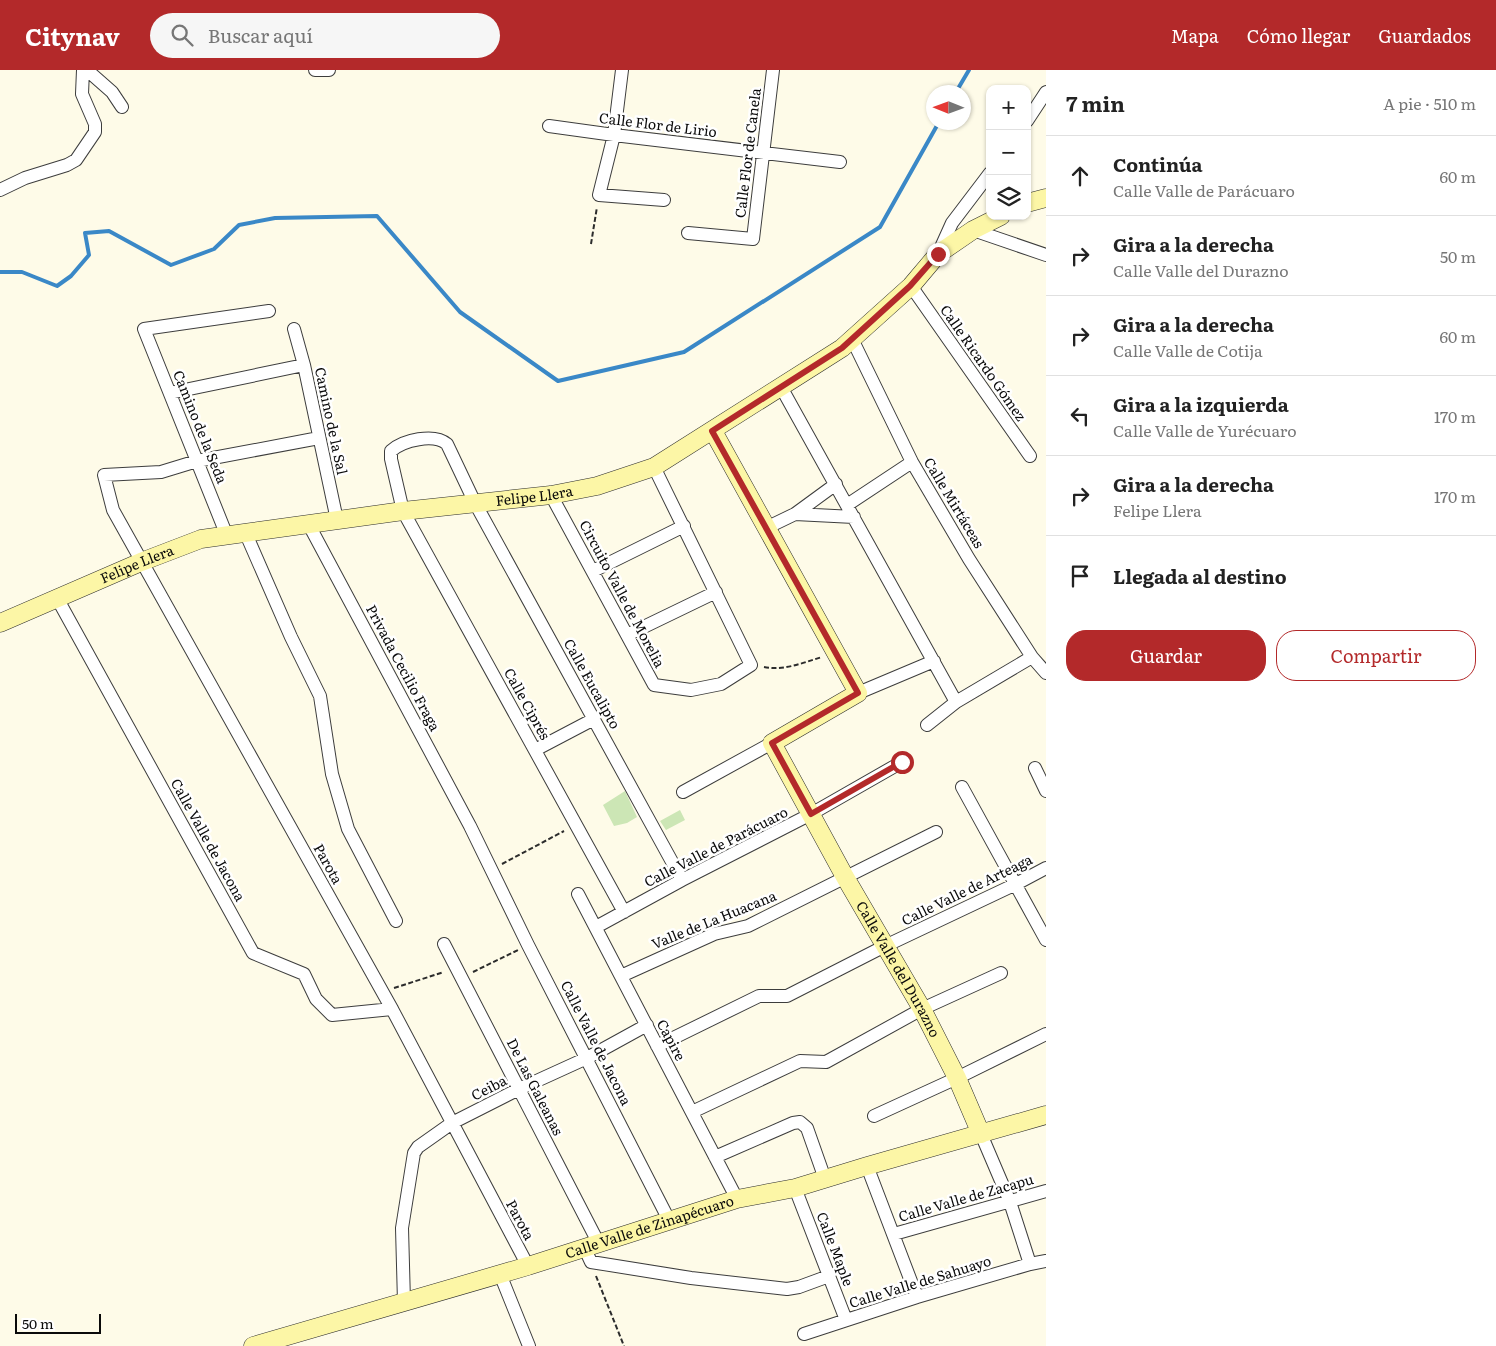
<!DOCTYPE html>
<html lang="es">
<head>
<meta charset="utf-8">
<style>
	body { margin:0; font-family:Literata,serif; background:#f6f6f6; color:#222 }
	.controls { position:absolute; right:15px; top:15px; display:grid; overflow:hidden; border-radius:10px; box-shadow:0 1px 4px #0004 }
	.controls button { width:45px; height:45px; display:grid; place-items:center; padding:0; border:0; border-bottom:1px solid #e0e0e0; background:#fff; color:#222; font:25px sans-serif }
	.compass { position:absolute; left:926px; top:15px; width:45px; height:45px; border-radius:50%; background:#fff; box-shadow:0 1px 4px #0004; rotate:271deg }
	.scale { position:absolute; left:15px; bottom:12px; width:86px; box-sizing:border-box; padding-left:5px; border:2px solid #0a0a0a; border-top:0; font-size:14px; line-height:18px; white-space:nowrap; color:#0a0a0a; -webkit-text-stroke:4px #fff; paint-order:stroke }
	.stop { position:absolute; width:15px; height:15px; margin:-11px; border:4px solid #b3292a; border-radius:50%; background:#fff }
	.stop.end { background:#b3292a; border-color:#fff; box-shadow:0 1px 5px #0008 }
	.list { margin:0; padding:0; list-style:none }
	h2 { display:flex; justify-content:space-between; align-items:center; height:65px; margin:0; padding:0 20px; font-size:21px }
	h2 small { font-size:16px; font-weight:400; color:#767676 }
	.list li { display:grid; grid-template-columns:32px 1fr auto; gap:15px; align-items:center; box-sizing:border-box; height:80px; padding:0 20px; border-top:1px solid #e0e0e0 }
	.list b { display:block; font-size:19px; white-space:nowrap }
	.list p { margin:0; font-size:16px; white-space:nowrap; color:#767676 }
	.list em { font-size:16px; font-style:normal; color:#767676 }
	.actions { display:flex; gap:10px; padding:15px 20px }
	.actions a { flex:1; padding:11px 0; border:1px solid #b3292a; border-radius:20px; text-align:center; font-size:18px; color:#b3292a }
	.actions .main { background:#b3292a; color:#fff }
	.icon { flex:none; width:28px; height:28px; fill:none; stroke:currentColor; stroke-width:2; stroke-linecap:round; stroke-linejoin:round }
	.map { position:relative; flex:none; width:1046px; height:1276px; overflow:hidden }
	header { display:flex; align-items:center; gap:30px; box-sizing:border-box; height:70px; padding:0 25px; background:#b3292a; color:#fff }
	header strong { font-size:24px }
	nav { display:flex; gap:28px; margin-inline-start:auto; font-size:18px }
	.search { width:350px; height:45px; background:#f6f6f6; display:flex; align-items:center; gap:12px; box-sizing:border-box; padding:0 18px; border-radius:28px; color:#767676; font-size:19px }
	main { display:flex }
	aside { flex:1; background:#fff }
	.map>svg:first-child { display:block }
</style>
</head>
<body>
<header>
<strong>Citynav</strong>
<div class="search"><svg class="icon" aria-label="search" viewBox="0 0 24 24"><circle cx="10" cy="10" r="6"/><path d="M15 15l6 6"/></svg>Buscar aquí</div>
<nav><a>Mapa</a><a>Cómo llegar</a><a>Guardados</a></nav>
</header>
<main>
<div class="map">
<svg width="1046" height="1276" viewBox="0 0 1046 1276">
	<rect width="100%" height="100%" fill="#fefbe8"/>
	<path fill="#cce6b5" d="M625 721 637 747 627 753 614 756 603 735Z
		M680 740 685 750 666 760 660 751Z"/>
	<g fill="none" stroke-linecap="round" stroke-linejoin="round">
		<path stroke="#3a88c7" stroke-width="4" d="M956 22 969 0
			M0 202H22L57 216 71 206 89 185 85 163 109 161 171 195 214 179 239 155 275 148 377 146 460 242 558 311 684 282 880 157 939 52"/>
		<g stroke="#3d3d3d" stroke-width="14">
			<path id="street" d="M87 0 112 22 122 37
				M315 0H329
				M622 0 614 65 599 125 664 130
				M1027 51 1046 22
				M549 56 614 65 840 92
				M0 120 25 108 67 95 76 90 95 62V54L82 24 83 0
				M973 160 1046 185
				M688 163 753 169 773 0
				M938 184 952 153 990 103
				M911 216 1030 386
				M294 259 304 295 337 450
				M852 269 912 392 969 489 1032 587 1046 603
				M781 317 956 632
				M170 323 304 295
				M319 368 197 391 161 402 104 405 113 440 392 939 528 1196
				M551 425 654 615 691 620 721 614 751 595 654 397
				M847 435 912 392
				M795 444 854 447
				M309 455 470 756 528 875 670 1152
				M766 458 795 444 836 414
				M246 464 291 567 320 626 332 704 348 759 396 851
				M227 466 144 259 269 241
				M593 501 684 456
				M57 528 253 883 304 904 316 929 332 945 392 939
				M627 565 716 522
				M858 623 934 591
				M927 655 956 632 1032 587
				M535 680 594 649
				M1035 698 1046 721
				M962 717 1046 870
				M683 722 772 673
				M578 824 737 1129
				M624 842 403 441 391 389V381C403 370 434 363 447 374L475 433 682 810
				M596 857 682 810 811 744 902 692
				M444 874 599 1174
				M621 906 714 864 748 856 936 762
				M657 976 759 926H787L885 876 1016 814 1046 798
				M692 1042 800 991 826 992 922 939 1001 903
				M874 1046 957 1008 1046 964
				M981 1064 1010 1132 1030 1194
				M715 1087 793 1053 800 1052 807 1058 825 1109
				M867 1096 917 1227
				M795 1118 846 1250
				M894 1164 1046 1121
				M585 1179 591 1192 691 1208 787 1219 799 1217 829 1206
				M500 1204 529 1276
				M404 1232 402 1158 414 1083 418 1077 452 1053 519 1019 587 988 647 955
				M804 1264 917 1227 1030 1194 1046 1191"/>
		</g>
		<g stroke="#2c2c2c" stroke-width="19">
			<g id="secondary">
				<path d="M1027 133 1046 128"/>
				<path id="s1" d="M713 361 858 623 772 673 845 807 922 939 957 1008 981 1064"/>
				<path id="s2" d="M0 553 141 492 201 469 403 441 551 425 597 416 654 397 842 278 911 216 938 184 973 160 1001 146"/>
				<path id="s3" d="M253 1276 528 1196 737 1129 795 1118 867 1096 1046 1045"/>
			</g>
		</g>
		<path stroke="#2c2c2c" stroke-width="2" stroke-dasharray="5 2.5" stroke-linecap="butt" d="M591 174 597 137
			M764 597C784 601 802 593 822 587
			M502 794 564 761
			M473 902 518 880
			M394 918 444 902
			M596 1206 624 1276"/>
		<use href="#street" stroke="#fff" stroke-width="12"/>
		<use href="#secondary" stroke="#fcf6a6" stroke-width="18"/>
	</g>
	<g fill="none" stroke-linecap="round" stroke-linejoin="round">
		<path stroke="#b3292a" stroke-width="6" d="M902 692 811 744 772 673 858 623 712 361 842 278 910 216 938 184"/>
	</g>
	<g text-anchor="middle" stroke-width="5" stroke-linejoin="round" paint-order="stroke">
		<g font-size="14" fill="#0a0a0a" stroke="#fff">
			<text transform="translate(658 55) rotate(7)" y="5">Calle Flor de Lirio</text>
			<text transform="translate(748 83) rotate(-83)" y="5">Calle Flor de Canela</text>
			<text transform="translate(983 293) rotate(55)" y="5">Calle Ricardo Gómez</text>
			<text transform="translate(331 351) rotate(78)" y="5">Camino de la Sal</text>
			<text transform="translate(200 357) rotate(68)" y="5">Camino de la Seda</text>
			<text dy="5" stroke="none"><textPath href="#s2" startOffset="554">Felipe Llera</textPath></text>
			<text transform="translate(954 433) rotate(59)" y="5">Calle Mirtáceas</text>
			<text dy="5" stroke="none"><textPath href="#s2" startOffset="149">Felipe Llera</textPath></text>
			<text transform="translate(622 524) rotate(62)" y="5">Circuito Valle de Morelia</text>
			<text transform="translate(403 598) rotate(62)" y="5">Privada Cecilio Fraga</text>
			<text transform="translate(592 614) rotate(61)" y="5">Calle Eucalipto</text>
			<text transform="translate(527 634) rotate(61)" y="5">Calle Ciprés</text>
			<text transform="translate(208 770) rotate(61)" y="5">Calle Valle de Jacona</text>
			<text transform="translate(716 777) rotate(-27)" y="5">Calle Valle de Parácuaro</text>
			<text transform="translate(328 794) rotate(61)" y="5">Parota</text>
			<text transform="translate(967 820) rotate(-26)" y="5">Calle Valle de Arteaga</text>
			<text transform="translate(714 850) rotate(-22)" y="5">Valle de La Huacana</text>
			<text dy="5" stroke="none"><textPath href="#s1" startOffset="658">Calle Valle del Durazno</textPath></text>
			<text transform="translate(671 970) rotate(62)" y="5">Capire</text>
			<text transform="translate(596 973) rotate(63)" y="5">Calle Valle de Jacona</text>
			<text transform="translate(535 1017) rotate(63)" y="5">De Las Galeanas</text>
			<text transform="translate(489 1018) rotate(-27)" y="5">Ceiba</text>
			<text transform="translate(966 1128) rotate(-16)" y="5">Calle Valle de Zacapu</text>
			<text transform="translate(520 1150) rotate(62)" y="5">Parota</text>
			<text dy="5" stroke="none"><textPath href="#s3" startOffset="414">Calle Valle de Zinapécuaro</textPath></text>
			<text transform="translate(835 1179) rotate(69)" y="5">Calle Maple</text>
			<text transform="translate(920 1212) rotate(-17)" y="5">Calle Valle de Sahuayo</text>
		</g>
	</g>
</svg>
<div class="controls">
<button>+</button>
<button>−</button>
<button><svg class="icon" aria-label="layers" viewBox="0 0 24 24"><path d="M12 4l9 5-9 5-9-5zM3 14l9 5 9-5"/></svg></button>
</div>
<svg class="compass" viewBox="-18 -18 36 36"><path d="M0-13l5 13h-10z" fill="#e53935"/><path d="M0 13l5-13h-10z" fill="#767676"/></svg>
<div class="scale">50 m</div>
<div class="stop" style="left:902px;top:692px"></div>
<div class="stop end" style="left:938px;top:184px"></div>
</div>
<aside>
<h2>7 min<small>A pie · 510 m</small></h2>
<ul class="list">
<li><svg class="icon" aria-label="ahead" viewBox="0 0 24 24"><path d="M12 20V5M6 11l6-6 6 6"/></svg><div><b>Continúa</b><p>Calle Valle de Parácuaro</p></div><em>60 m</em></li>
<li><svg class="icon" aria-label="right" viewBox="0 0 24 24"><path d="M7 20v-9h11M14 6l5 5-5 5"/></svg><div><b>Gira a la derecha</b><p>Calle Valle del Durazno</p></div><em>50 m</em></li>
<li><svg class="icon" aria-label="right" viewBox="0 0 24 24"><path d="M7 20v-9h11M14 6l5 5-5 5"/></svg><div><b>Gira a la derecha</b><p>Calle Valle de Cotija</p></div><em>60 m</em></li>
<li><svg class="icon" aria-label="left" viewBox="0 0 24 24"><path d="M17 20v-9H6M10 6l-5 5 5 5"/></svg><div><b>Gira a la izquierda</b><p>Calle Valle de Yurécuaro</p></div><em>170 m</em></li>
<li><svg class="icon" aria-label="right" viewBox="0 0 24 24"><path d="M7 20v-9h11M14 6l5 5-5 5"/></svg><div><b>Gira a la derecha</b><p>Felipe Llera</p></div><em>170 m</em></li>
<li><svg class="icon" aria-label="arrive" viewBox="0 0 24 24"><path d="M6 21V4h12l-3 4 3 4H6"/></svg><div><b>Llegada al destino</b></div></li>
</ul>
<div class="actions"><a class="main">Guardar</a><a>Compartir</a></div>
</aside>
</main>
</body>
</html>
